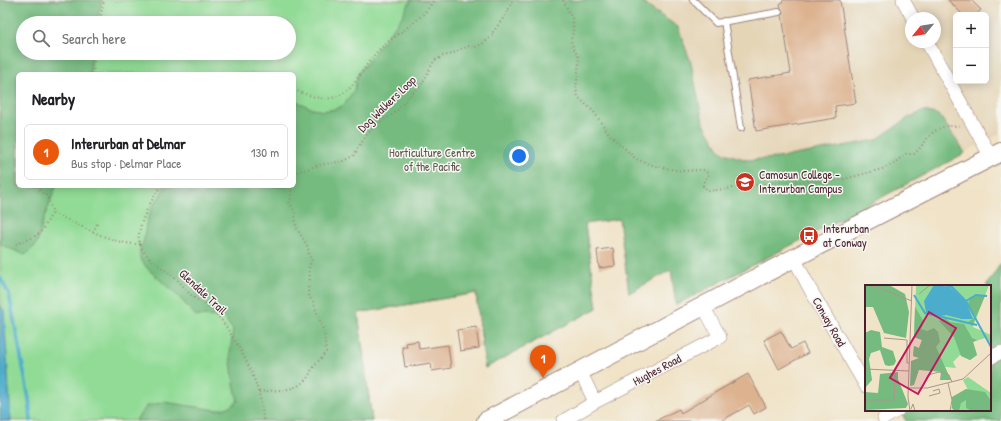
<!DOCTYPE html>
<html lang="en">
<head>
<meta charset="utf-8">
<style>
	body { margin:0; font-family:"Patrick Hand",sans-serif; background:#f2f2f2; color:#202124 }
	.controls { position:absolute; right:12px; top:12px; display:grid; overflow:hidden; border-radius:6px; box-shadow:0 2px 10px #0003 }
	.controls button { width:36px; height:36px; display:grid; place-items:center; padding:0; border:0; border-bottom:1px solid #e0e0e0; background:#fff; color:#202124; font:20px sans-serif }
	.compass { position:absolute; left:905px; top:12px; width:36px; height:36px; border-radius:50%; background:#fff; box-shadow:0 2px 10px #0003; rotate:240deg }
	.you { position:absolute; left:519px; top:156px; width:14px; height:14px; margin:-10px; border:3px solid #fff; border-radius:50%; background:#1a73e8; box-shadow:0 0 0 6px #1a73e833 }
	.badge { display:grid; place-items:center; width:26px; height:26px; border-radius:50%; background:#ea580c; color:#fff; font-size:13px; font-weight:700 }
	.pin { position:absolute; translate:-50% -33px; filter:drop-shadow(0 1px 2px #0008) }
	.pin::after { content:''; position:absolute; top:21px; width:14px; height:12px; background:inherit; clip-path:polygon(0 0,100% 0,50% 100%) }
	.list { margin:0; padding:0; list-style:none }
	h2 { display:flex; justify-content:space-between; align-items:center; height:52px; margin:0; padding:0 16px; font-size:17px }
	h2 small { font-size:13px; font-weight:400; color:#757577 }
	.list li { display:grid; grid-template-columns:26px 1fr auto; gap:12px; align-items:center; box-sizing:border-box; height:56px; margin:0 8px 8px; padding:0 8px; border:1px solid #e0e0e0; border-radius:6px }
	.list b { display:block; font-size:15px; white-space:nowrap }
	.list p { margin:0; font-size:13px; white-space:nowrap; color:#757577 }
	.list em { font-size:13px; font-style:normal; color:#757577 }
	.icon { flex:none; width:22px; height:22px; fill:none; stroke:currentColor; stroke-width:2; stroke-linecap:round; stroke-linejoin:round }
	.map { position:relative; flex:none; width:1001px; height:421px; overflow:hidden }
	.search { position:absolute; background:#fff; box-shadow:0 2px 10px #0003; left:16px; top:16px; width:280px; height:44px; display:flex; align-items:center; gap:10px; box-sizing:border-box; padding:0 14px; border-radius:22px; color:#757577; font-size:15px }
	.panel { position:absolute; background:#fff; box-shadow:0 2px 10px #0003; left:16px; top:72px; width:280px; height:116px; border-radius:6px }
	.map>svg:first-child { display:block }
</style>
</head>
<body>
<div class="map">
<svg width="1001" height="421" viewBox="0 0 1001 421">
	<rect width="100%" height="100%" fill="#f6f6f2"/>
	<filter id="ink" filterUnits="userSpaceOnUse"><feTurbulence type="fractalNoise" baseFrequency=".025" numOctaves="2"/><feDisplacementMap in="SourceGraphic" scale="8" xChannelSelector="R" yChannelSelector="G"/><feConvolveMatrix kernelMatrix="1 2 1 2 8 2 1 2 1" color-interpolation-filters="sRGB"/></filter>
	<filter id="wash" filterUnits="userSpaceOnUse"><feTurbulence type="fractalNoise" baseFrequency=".012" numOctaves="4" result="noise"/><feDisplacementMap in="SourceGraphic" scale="16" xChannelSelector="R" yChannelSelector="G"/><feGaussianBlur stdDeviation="0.9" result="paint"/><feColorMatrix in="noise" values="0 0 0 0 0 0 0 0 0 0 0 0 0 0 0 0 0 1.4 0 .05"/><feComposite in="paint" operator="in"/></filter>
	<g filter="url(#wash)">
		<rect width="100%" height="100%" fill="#f0e3c7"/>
		<path fill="#e5d5b7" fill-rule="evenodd" d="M544 0H1001V133L676 305 671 270 629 293 619 219 591 223ZM956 15H986V81H956ZM911 18H935V42H911Z"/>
		<path fill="#92db96" stroke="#6e7d60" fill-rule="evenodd" d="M0 0H541L597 308 485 368 476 293 358 313 372 421H0ZM23 23H289V53H23ZM18 74H294V186H18Z"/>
		<path fill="#75bb7f" stroke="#606d55" d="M0 0H102L96 23H23V53H92L90 74H18V186H56L43 221 37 244 25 255 0 244Z
			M411 0H638L678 27 691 63 703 122 721 152 747 160 778 158 876 140 908 118 924 111 939 115 965 153 809 236 676 305 671 270 629 293 619 219 585 224 597 308 485 368 476 293 358 313 372 421H135L147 406 164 402 216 410 230 407 238 401 234 384 230 353 233 330 224 317 196 316 178 296 149 270 140 259V249L144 240 146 224 151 210 166 186H294V100L311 108 323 111 336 109 344 105 354 90 358 74 401 18Z
			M1001 263V421H906L900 410H990V286H986Z"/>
		<path fill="#4caccb" stroke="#4b667b" d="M0 305 4 311 11 421H0Z"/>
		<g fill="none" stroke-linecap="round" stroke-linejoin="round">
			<path stroke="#4caccb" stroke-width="3.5" d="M0 277 9 294 29 399 31 421"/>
		</g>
		<g id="blocks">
			<path fill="#ddb28f" d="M784 0H840L856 103 835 106 836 118 756 131 748 80 791 73 782 15 783 12 781 8 780 4Z
				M948 0H971L981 10 975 15H963Z
				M613 248 615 266 599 268 597 250Z
				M476 327 479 348 460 351 457 330Z
				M781 331 791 349 803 343 808 353 779 369 764 340Z
				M418 341 419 349 448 345 451 368 432 371 431 363 405 367 402 347H407L406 343Z
				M748 374 766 407 754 414 749 405 721 421H655L679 409 681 413 723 388Z"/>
		</g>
	</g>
	<g filter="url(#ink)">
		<use href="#blocks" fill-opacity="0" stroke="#9d8179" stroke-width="1"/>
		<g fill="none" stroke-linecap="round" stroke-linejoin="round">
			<g stroke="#9d8179" stroke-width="8">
				<path id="service" d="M693 0 716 23 779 12
					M724 21 741 128"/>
			</g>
			<g stroke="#9d8179" stroke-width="14">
				<path id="minor" d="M903 0 913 18
					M927 42 991 157
					M794 258 810 289 866 386
					M990 358 1001 352
					M580 371 595 402
					M884 418 898 410
					M563 421 595 402 720 337 703 306"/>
			</g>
			<g stroke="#9d8179" stroke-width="20">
				<path id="secondary" d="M486 421 794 258 1001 152"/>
			</g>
			<path stroke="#9d8179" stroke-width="2" stroke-dasharray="1 3" stroke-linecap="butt" d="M563 0 573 20V31L571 40 573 48 578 55 579 62 576 90 578 97 594 112 609 134 636 159 655 166 681 171 703 170 709 174 704 181 703 186 709 191 779 182 837 181 882 169 893 164 906 154H914C925 145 929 130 944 127 949 125 955 127 960 125
				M99 23 104 0
				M93 74 95 53
				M294 90C307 94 322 102 335 97 354 91 363 67 376 53 394 33 420 24 434 0
				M294 174V173L319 165 344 161 354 156 359 146 368 133 380 122 394 114 412 93 421 86 434 61 443 56 452 54 460 49 470 46 474 48 485 42 493 35V32L505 16 513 0
				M38 186 41 192 47 196 53 213C76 223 115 246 140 244
				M161 186C152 198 134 230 140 245 146 259 164 268 175 278 181 283 185 289 190 294 197 301 207 305 214 312 222 319 228 330 234 339 249 365 262 390 263 421
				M93 232 97 224
				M16 244C26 240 39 237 44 227 48 222 48 218 53 213
				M259 392 289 389 298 386 307 379 312 369 326 352 324 332 313 301 309 297 308 289 310 279 309 267 312 259 309 256 308 247 296 227 295 212 289 202 291 198V186"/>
			<use href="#service" stroke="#fff" stroke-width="6"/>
			<use href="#minor" stroke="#fff" stroke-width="13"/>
			<use href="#secondary" stroke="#fff" stroke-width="18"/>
		</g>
	</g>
	<defs>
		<g id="university-disc" transform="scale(1)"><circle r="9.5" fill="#c8321e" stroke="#f6f6f2"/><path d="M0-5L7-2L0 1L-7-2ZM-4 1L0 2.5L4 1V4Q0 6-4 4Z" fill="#fff"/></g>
		<g id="bus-disc" transform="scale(1)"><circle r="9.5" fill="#c8321e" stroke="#f6f6f2"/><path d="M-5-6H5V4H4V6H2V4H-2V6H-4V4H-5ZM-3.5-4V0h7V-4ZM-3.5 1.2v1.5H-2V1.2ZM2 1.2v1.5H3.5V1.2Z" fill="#fff"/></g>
	</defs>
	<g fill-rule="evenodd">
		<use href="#university-disc" x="745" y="182"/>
		<use href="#bus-disc" x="809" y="236"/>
	</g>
	<g text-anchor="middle" stroke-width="3" stroke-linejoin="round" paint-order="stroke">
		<g font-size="12" fill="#4a1f2b" stroke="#f6f6f2">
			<text transform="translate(387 104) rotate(-44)" y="4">Dog Walkers Loop</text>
			<text transform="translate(203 292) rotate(43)" y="4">Glendale Trail</text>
			<text transform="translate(829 322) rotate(60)" y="4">Conway Road</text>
			<text transform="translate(657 370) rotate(-28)" y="4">Hughes Road</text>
		</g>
		<g font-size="12" fill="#60574b" stroke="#f6f6f2">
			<text x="432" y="157">Horticulture Centre<tspan x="432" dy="14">of the Pacific</tspan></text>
		</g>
		<g font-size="12" fill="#4a1f2b" stroke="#f6f6f2" text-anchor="start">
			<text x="759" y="179">Camosun College -<tspan x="759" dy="14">Interurban Campus</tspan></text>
			<text x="823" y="233">Interurban<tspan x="823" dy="14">at Conway</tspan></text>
		</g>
	</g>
	<g transform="translate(865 285)">
		<rect width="126" height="126" fill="#f0e3c7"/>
		<path d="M51 0H124L108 42 126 50V58L120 53 108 57 112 70 105 75 95 70 88 77 91 83 81 82 48 71 49 61 54 63 57 55 49 52ZM103 92 126 108V126H90L86 123 103 105 98 95Z" fill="#92db96"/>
		<path d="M0 0H24L40 9 44 27 41 53 19 48 8 22H0ZM111 11H120L107 41 103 37 111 32 103 19 105 13ZM50 22 59 37 56 44 62 46 69 43 73 47 75 57 71 62 86 95H75L76 87 54 85 49 100 45 101 46 76 54 73 48 71 49 61 54 63 57 55 49 52ZM80 33 85 37 99 39 107 53 112 55 108 57 112 70 105 75 96 71 89 52 74 36ZM6 45 15 47 17 62 28 66 31 76 29 80 24 81 20 80 15 65 6 68 4 74 7 95 1 102 0 48ZM33 87V94L43 119 41 123 0 125V107L13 108 15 89ZM101 104 120 107 126 116V126H107L101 123V115L96 118 94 126H90L87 123V112Z" fill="#75bb7f"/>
		<path d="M69 0 85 2 94 10 101 17 108 34H97L81 30 71 32 61 27 59 16Z" fill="#4caccb"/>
		<path fill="none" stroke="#4caccb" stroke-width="2" d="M79 0 87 2 101 16 126 62M49 10 60 28 112 40M101 16 111 10 122 11"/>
		<path fill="none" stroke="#ae9589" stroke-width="1" d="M6 0 47 16M54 9 65 0M19 53 42 55V78H44M0 84 44 86M61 94 63 90 74 87 84 90 87 97M83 98 87 115 85 126M43 103H62L98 94 126 68M64 111 75 108 74 104 68 106M0 115H29L30 86M46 124 48 119 50 126M45 126 43 112 47 0"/>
		<path fill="#c2185b" fill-opacity="0.15" stroke="#c2185b" stroke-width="2" d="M64 27 91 43 53 109 25 93Z"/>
		<rect width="126" height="126" fill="none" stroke="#4a1f2b" stroke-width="2"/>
	</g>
</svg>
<div class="controls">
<button>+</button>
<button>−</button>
</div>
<svg class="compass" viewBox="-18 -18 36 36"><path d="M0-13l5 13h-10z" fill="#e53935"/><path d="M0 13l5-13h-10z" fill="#757577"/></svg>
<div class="you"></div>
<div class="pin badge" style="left:543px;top:378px">1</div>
<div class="search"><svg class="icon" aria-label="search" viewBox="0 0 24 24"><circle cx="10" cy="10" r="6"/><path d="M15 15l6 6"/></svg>Search here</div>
<section class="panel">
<h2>Nearby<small></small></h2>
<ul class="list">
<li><span class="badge">1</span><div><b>Interurban at Delmar</b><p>Bus stop · Delmar Place</p></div><em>130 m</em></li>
</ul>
</section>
</div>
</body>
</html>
